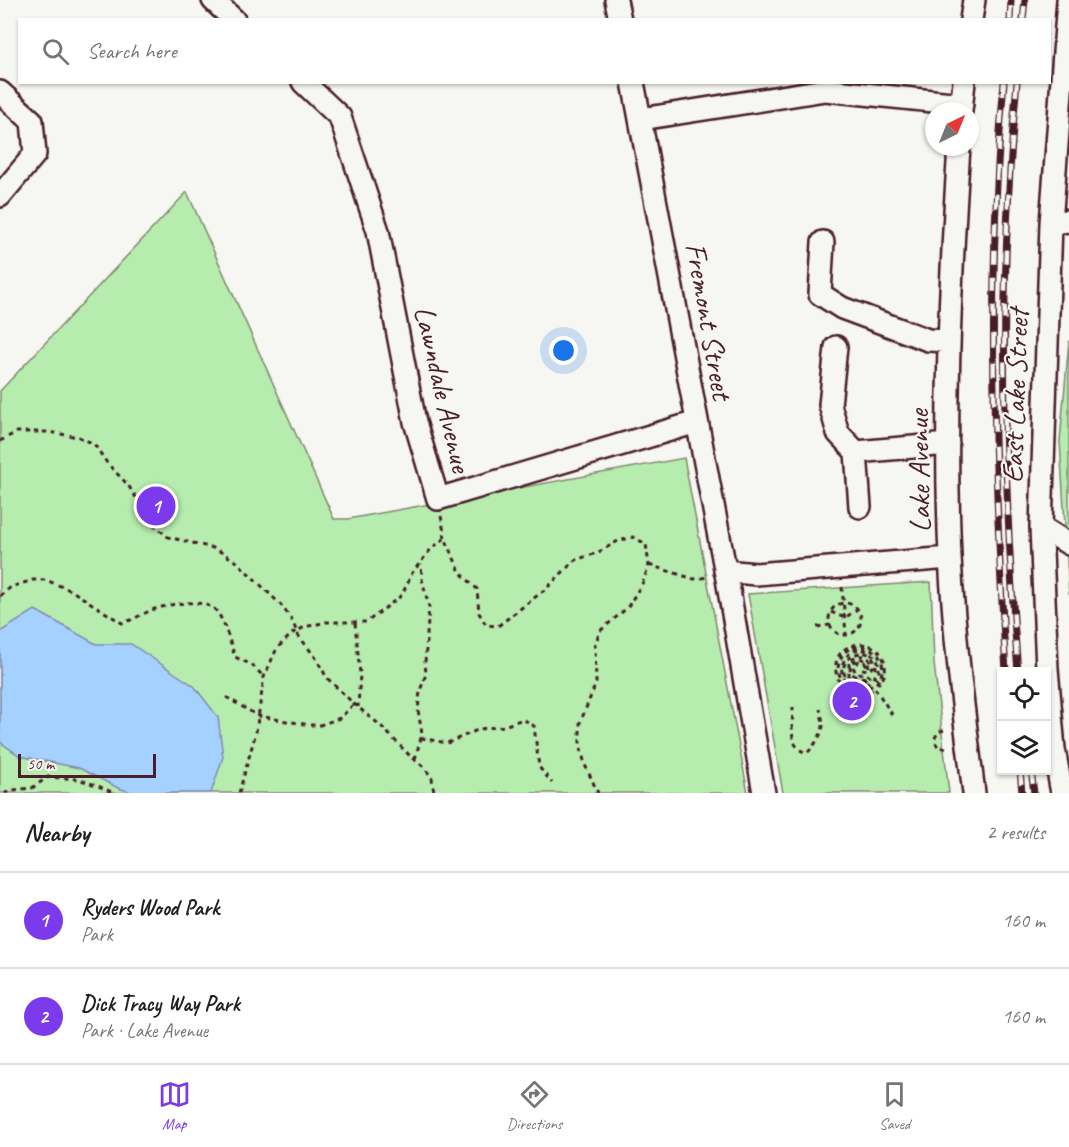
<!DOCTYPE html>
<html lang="en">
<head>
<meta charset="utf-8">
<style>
	body { margin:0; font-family:Caveat,sans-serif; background:#f2f2f2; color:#202124 }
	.controls { position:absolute; right:18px; bottom:18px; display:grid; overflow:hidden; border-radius:0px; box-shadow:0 2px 4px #0004 }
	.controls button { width:54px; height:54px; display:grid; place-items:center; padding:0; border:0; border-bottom:2px solid #e0e0e0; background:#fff; color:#202124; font:30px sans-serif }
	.compass { position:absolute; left:925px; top:102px; width:54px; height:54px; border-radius:50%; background:#fff; box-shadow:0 2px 4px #0004; rotate:43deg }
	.scale { position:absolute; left:18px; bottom:15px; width:138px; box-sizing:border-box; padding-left:6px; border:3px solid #4a1f2b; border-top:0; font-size:16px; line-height:21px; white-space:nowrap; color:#4a1f2b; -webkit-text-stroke:4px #f6f6f2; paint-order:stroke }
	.you { position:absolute; left:564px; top:351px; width:21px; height:21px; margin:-15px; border:4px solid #fff; border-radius:50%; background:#1a73e8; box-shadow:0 0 0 9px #1a73e833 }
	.badge { display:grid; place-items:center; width:39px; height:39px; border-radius:50%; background:#7c3aed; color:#fff; font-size:20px; font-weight:700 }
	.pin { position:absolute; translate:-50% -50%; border:3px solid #fff; box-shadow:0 2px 6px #0006 }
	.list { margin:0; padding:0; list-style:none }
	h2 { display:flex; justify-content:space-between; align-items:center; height:78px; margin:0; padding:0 24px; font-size:26px }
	h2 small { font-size:20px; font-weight:400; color:#757577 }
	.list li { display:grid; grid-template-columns:39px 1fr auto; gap:18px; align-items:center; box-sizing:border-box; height:96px; padding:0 24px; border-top:2px solid #e0e0e0 }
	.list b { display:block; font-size:22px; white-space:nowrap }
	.list p { margin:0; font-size:20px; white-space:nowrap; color:#757577 }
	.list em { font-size:20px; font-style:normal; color:#757577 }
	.icon { flex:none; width:33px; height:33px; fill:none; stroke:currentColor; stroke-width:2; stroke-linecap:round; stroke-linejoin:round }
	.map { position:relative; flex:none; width:1069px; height:793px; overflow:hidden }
	.search { position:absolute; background:#fff; box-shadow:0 2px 4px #0004; left:18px; right:18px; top:18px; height:66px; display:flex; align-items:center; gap:15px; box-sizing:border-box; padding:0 21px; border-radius:0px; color:#757577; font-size:22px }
	.sheet { height:270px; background:#fff }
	nav { display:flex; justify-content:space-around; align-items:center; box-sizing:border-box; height:84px; border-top:2px solid #e0e0e0; background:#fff; font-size:16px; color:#757577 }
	nav a { display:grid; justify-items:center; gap:3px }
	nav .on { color:#7c3aed }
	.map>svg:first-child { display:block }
</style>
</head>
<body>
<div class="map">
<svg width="1069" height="793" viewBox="0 0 1069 793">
	<rect width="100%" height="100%" fill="#f6f6f2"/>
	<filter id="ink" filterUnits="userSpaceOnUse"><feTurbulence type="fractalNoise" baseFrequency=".0167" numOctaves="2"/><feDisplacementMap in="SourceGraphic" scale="12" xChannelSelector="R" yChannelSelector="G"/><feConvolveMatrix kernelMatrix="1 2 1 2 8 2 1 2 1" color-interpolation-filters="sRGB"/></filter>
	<g filter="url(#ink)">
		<path fill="#b6edaf" stroke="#80866d" stroke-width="1.5" d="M187 192 334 519H348L684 458 748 793H0V391Z
			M1069 341V594L1060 441Z
			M931 582 934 663 949 793H783L748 594Z"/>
		<path fill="#a4d1ff" stroke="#808aaa" stroke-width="1.5" d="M35 610 96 644H131L194 686 218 717 223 757 211 793H133L118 788 79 768 20 756 0 742V632Z"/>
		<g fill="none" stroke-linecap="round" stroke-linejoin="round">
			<g stroke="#4a1f2b" stroke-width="26">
				<path id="minor" d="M213 0 234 20
					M616 0 620 20
					M971 20 974 0
					M303 82 340 117 378 231 415 422 438 499 697 422
					M633 82 727 579 764 793
					M0 92 32 121 35 154 0 196
					M961 111 964 82
					M641 119 825 90 962 104
					M959 147C950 283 944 420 950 557 954 636 964 715 974 793
					M1051 223 1069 221
					M823 242 820 294 842 308 928 340 949 341
					M836 347 830 405 838 433 856 452 860 507
					M856 452 948 444
					M1041 527 1069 544
					M725 571 756 574 950 558
					M1062 793 1054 749 1047 669 1041 527 1051 223 1068 0"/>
			</g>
			<path stroke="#4a1f2b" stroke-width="3" stroke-dasharray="4.5 4.5" stroke-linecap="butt" d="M0 441 17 432H48L79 437 94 444 107 463 128 485 153 524 168 537 213 548 223 553 237 562 280 604 291 618 298 635 316 658 327 678 354 704 380 725 411 757 424 767 432 778 434 793
				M441 516 445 538
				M649 565 694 579 708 577
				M842 587 846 634
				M0 596 11 587 33 580H46L72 591 122 623C133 620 142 614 152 610 169 604 206 596 218 613 226 626 230 643 235 657L252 665 264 677
				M829 619a16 16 0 1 1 32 0a16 16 0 1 1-32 0Z
				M831 612 845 618 857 609
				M355 623 360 674 358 707
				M817 627 830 625
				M862 669 869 670 873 667C871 654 857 652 849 662V675L859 681 868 678C858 677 847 677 851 663L860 658 868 662 869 668 864 662 859 661 853 667 856 673 867 674 870 677 869 682C864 684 858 686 852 682 824 665 873 634 876 668 877 672 874 677 874 681L879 683C884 678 886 673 885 666 882 633 831 639 836 672 839 691 857 696 873 690V688C861 690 851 692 843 681 839 676 837 669 839 663 847 632 896 649 879 680L877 679C880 669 881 661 872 654 846 632 819 694 873 685L893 716
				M226 697 258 716 310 725H320L340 718 354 704
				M793 707C793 723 787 748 807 753 813 748 823 733 823 725 823 720 821 714 820 709
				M944 730 938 732 934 740 938 747 946 748
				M421 738 447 743 480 729 504 726 523 719 534 726 539 767 552 783
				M415 759 422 734 418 710 420 691 426 674 425 662 429 607 422 579 421 564
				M5 793 13 790 32 788 48 777 78 779 96 785 114 793
				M239 793 256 732 264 677 277 648 293 633 305 627 326 622H367L402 595 412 573 431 549 445 538 460 572 477 589 479 613 486 625 498 626 547 588 575 560 597 553 618 541 633 537 646 544 649 565 643 582 627 608 600 631 595 645 596 683 580 723V744L585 765 598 793"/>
			<use href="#minor" stroke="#f6f6f2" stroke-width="21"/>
			<g stroke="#4a1f2b" stroke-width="7">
				<path id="rail" d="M1010 20 1011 0
					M1023 20 1025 0
					M1004 82C986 279 994 475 1006 672
					M1017 82C998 278 1002 476 1018 672
					M1020 770 1022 793
					M1031 770 1034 793"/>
			</g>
			<use href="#rail" stroke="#f6f6f2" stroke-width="4.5" stroke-dasharray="14" stroke-linecap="butt"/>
		</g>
	</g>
	<g text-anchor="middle" stroke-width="4.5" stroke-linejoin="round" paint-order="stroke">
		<g font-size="30" fill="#4a1f2b" stroke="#f6f6f2">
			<text transform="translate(709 321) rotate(80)" y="10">Fremont Street</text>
			<text transform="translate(443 389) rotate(77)" y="10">Lawndale Avenue</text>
			<text transform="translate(1015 396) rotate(-88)" y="10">East Lake Street</text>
			<text transform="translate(919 471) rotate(-91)" y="10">Lake Avenue</text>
		</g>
	</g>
</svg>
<div class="controls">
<button><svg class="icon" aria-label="locate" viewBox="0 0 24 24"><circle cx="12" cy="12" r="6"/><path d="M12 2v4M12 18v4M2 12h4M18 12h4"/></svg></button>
<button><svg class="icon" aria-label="layers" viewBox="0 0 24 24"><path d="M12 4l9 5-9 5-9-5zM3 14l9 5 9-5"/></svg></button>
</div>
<svg class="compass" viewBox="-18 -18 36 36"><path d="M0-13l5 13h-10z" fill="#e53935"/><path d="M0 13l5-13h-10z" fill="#757577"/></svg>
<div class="scale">50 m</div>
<div class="you"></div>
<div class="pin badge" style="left:156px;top:506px">1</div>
<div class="pin badge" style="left:852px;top:701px">2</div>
<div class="search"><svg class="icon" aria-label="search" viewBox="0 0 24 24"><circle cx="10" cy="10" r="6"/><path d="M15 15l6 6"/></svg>Search here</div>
</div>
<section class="sheet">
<h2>Nearby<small>2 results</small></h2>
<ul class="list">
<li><span class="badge">1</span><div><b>Ryders Wood Park</b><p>Park</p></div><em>160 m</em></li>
<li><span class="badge">2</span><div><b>Dick Tracy Way Park</b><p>Park · Lake Avenue</p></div><em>160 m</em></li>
</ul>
</section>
<nav>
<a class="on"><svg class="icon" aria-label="map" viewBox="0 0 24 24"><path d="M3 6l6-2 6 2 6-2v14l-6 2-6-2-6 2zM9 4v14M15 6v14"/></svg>Map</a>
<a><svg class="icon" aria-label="directions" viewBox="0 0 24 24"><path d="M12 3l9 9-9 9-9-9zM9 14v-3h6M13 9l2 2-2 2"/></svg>Directions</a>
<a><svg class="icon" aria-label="saved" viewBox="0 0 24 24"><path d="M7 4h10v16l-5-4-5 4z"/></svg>Saved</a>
</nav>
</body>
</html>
